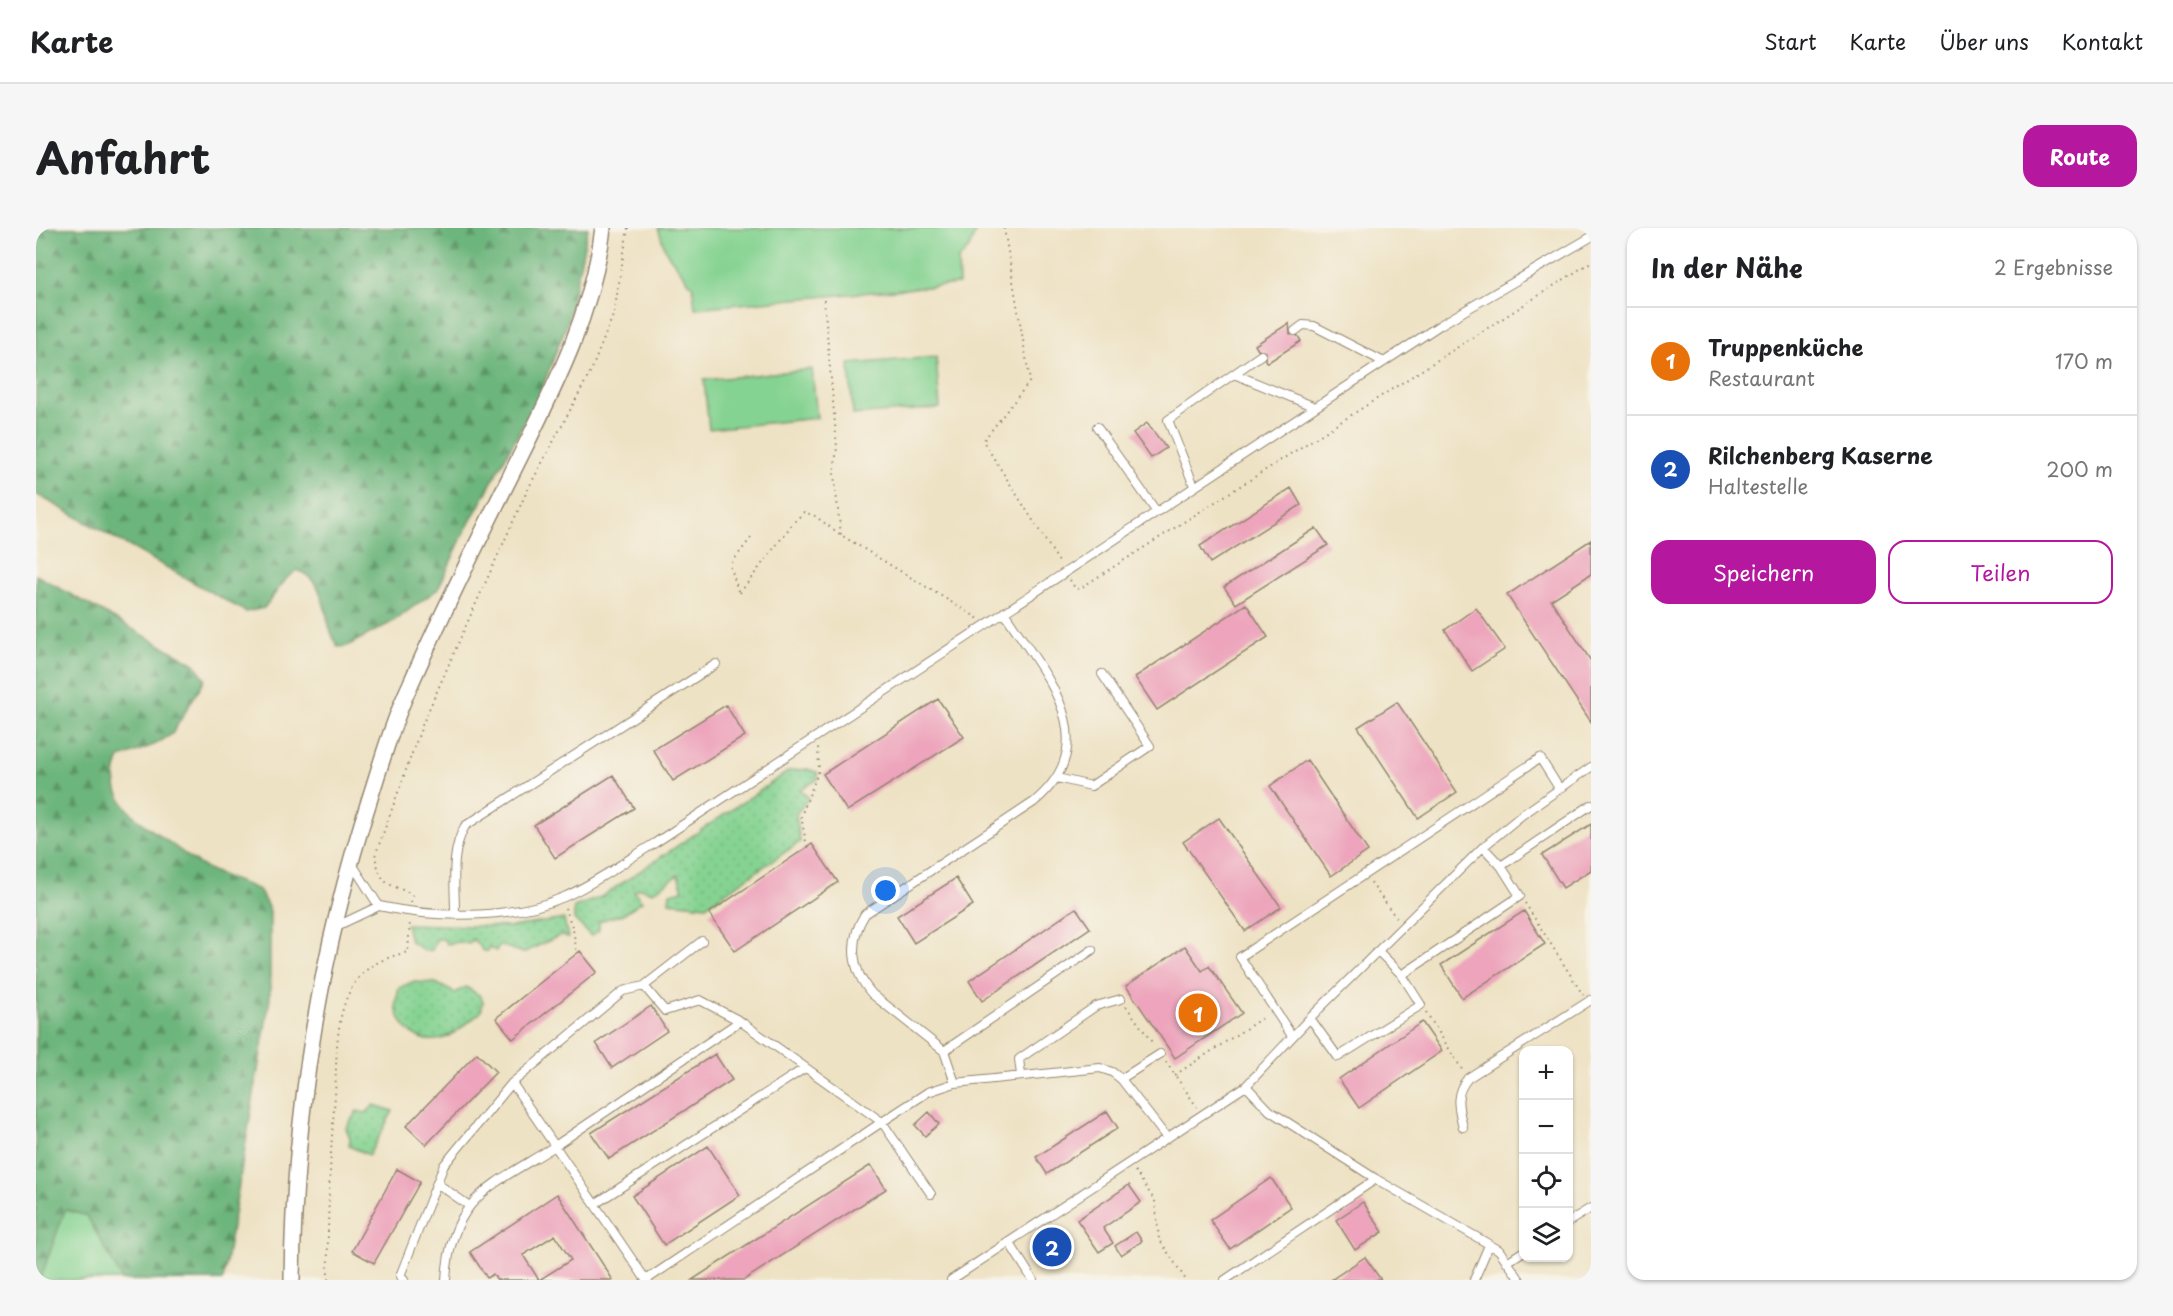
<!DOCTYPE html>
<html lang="de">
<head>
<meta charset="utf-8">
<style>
	body { margin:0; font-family:"Playpen Sans",sans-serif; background:#f6f6f6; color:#202124 }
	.controls { position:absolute; right:18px; bottom:18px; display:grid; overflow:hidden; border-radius:12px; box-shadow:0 2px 4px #0004 }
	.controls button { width:54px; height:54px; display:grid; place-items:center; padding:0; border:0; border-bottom:2px solid #e0e0e0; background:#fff; color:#202124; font:30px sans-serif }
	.you { position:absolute; left:850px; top:663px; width:21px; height:21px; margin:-15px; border:4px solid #fff; border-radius:50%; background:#1a73e8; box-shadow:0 0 0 9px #1a73e833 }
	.badge { display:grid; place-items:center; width:39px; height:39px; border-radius:50%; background:#b5179e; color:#fff; font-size:20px; font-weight:700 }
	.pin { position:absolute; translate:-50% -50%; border:3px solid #fff; box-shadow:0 2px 6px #0006 }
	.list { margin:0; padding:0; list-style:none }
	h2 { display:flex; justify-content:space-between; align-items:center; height:78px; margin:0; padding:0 24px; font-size:26px }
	h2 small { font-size:20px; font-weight:400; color:#757577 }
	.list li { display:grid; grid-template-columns:39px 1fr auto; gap:18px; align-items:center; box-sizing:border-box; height:108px; padding:0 24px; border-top:2px solid #e0e0e0 }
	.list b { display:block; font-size:22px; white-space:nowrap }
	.list p { margin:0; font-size:20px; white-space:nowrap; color:#757577 }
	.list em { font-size:20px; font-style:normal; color:#757577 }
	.actions { display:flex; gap:12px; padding:18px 24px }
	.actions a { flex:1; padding:14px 0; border:2px solid #b5179e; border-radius:18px; text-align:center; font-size:21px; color:#b5179e }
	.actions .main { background:#b5179e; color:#fff }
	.icon { flex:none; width:33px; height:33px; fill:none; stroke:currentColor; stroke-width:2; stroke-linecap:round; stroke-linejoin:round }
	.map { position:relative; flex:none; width:1555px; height:1052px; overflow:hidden; border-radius:18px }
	header { display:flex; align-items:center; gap:36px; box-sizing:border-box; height:84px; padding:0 30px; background:#fff; border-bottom:2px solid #e0e0e0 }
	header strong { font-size:28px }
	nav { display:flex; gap:33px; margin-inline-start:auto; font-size:21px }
	.intro { display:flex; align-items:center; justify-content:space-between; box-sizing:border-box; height:144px; padding:0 36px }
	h1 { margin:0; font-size:42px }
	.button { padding:15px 27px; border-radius:18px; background:#b5179e; color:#fff; font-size:21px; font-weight:700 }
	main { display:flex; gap:36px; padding:0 36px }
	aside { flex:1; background:#fff; border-radius:18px; box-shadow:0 2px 4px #0004 }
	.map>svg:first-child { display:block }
</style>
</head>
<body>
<header>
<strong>Karte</strong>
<nav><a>Start</a><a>Karte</a><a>Über uns</a><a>Kontakt</a></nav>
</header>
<div class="intro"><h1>Anfahrt</h1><a class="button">Route</a></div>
<main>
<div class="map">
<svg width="1555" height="1052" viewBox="0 0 1555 1052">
	<defs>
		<pattern id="grass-dots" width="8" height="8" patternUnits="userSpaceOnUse" patternTransform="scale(1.5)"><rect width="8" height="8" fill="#85d392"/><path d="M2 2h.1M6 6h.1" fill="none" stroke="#74b57d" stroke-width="1.8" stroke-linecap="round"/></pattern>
		<pattern id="forest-firs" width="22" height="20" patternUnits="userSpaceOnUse" patternTransform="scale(1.5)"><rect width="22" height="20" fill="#6cb57c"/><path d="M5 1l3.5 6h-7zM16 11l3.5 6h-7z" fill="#5a9365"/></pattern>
	</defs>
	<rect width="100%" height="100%" fill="#f7f3e8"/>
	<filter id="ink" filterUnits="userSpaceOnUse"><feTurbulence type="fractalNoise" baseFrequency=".0167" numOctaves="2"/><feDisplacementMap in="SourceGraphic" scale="12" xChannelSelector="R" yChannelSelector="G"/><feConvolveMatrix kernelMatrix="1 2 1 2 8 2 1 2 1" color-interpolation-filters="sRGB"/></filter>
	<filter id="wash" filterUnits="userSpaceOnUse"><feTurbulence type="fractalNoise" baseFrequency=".008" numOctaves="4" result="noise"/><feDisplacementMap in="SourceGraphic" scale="24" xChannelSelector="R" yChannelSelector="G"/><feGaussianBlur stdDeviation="1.35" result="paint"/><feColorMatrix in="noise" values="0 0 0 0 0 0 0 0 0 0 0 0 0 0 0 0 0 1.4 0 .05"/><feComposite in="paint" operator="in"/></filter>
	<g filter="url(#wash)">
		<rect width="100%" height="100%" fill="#eee2c4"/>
		<path fill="url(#grass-dots)" stroke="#607e58" stroke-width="1.5" d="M771 541 781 544 782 551 764 562 773 570 760 586 764 614 670 678 633 674 634 665 647 662 642 647 617 664 603 660 598 663 606 673 587 686 563 693V702L555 708 538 691V679L565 669 753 543Z
			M528 691 532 710 525 707 487 725 464 717 460 723 453 719 452 723H447L437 711 433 716 423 714 411 716 407 711H401L396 722 389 723 374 713 370 696 475 699Z
			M376 754 400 755 419 765 430 759 443 767 447 773 445 784C435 792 423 803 411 809 387 820 364 802 360 778 359 773 362 766 363 760Z
			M338 877 357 883 333 927 313 918 314 910 310 900 321 883 330 885Z"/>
		<path fill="url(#forest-firs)" stroke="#54704d" stroke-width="1.5" d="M0 0H552L531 96 503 168 428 305 402 361 356 394 311 418 302 419C285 394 295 355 261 342L251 350 228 380 210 384 0 266Z
			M0 347 159 436 169 451 136 506 120 516 84 530C65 571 106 595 134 615 145 623 156 633 168 639 185 649 206 654 223 662L234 683V770L187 1052H86L51 988 30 982 4 1052H0Z"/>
		<path fill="#85d392" stroke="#607e58" stroke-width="1.5" d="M622 0H941L933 20 922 32 923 56 659 80 657 59 630 24Z
			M900 129 904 180 817 187 813 136Z
			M776 141 781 190 673 201 668 152Z
			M29 982 51 988 86 1052H4Z"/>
		<g id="blocks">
			<path fill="#eda4bc" d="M1253 95 1254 106 1262 108 1265 113 1231 135 1229 132 1230 124 1222 122 1219 117Z
				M1111 195 1130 220 1115 230 1097 205Z
				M1255 260 1265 277 1174 335 1164 318Z
				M1280 300 1292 317 1200 376 1188 359Z
				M1555 312V346L1515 372 1555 433V494L1471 367Z
				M1210 376 1232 409 1121 482 1099 449Z
				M1440 380 1469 421 1436 443 1409 402Z
				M902 471 928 509 811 583 787 546Z
				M1361 474 1421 564 1382 590 1322 499Z
				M690 477 709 508 637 553 617 522Z
				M1271 532 1332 623 1295 648 1234 558Z
				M577 547 598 580 519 630 498 597Z
				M1183 590 1245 679 1209 703 1147 614Z
				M1555 596V642L1527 660 1506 627Z
				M776 616 802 654 699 723 673 685Z
				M920 650 937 677 878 715 861 688Z
				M1040 680 1054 700 946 773 933 753Z
				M1488 683 1509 716 1426 770 1405 737Z
				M1149 718 1166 743 1173 738 1206 785 1139 830 1090 758Z
				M544 723 561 744 477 811 460 790Z
				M615 778 631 803 576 840 560 815Z
				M1386 794 1406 823 1323 880 1303 851Z
				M441 825 460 844 390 917 370 898Z
				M679 826 696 852 573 931 555 905Z
				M1071 883 1082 900 1011 946 1000 929Z
				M893 884 903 896 889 908 879 897Z
				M672 918 704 967 628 1017 596 968Z
				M835 937 850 961 708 1052H656Z
				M361 941 384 954 338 1035 316 1023Z
				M1235 950 1255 979 1194 1021 1174 992Z
				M1093 957 1105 974 1067 1000 1077 1015 1063 1024 1041 992Z
				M521 966 577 1052H503L535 1032 519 1007 487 1027 503 1052H461L457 1046 451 1050 434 1024Z
				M1327 974 1347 1004 1319 1022 1300 992Z
				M1100 1004 1106 1013 1085 1027 1079 1018Z
				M1329 1029 1345 1052H1295Z"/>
		</g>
	</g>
	<g filter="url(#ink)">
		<use href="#blocks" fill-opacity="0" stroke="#948671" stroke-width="1.5"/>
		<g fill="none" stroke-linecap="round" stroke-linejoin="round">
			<g stroke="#948671" stroke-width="10">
				<path id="service" d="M1259 103 1267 97 1278 98 1348 134
					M1198 146 1279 179
					M1061 199 1120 283
					M1158 258 1132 192 1225 127
					M1021 550 1055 558 1114 518 1066 446
					M1447 619 1465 638
					M343 678C398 690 476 692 528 669 560 655 589 633 619 615L1404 97 1555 9
					M419 685C419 655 414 625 429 598L680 436
					M299 699 343 678 316 636
					M666 713 608 758 629 783 664 772 704 793
					M1342 723 1366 747
					M1274 790 1302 829 1385 777 1366 747 1484 668 1465 638 1555 577
					M1256 808 1204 729 1504 530 1523 560
					M908 823 1056 722
					M985 847 983 831 1060 778 1085 771
					M1085 851 1124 826
					M919 855 908 823 836 766C815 742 812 713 829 686L998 574C1072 512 1007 445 968 384
					M1210 858 1234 883 1340 951 1463 1022 1484 1052
					M1427 899C1422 879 1418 866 1432 850L1555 772
					M402 956 432 977
					M895 966 846 894 610 1052 519 918 704 793 846 894 892 864 919 855 1064 840 1076 844 1085 851 1131 910
					M559 976 769 840
					M1532 994 1555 980
					M973 1014 997 1052
					M1471 1034 1488 1023
					M368 1052 364 1048 408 937 476 855 587 763 608 758
					M410 1052C415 968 456 958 519 918L476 855
					M915 1052 1210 858 1274 790 1447 619 1486 587 1555 539
					M1189 1052 1340 951
					M1438 1052 1453 1017"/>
			</g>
			<g stroke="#948671" stroke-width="18">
				<path id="minor" d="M256 1052C258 885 283 729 334 570 346 532 358 491 375 455 406 385 440 317 474 249 514 168 556 91 567 0"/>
			</g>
			<path stroke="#948671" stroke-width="2" stroke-dasharray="1.5 4.5" stroke-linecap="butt" d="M968 0 994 153 947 213 1025 337
				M788 72 801 219 798 247 805 307
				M715 310 694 337 703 366 758 294 768 284 779 288 805 307 943 391
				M1034 352 1039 360 1043 361 1555 34
				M771 619 765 588 783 542 782 518
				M1335 655 1361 691
				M375 674 376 666C350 654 346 659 339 628L387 495 428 402 491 263 555 143 578 85 592 0
				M1489 675 1547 767
				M529 680 537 701 541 726
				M1090 778 1118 817
				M1390 784 1427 843
				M1130 834 1161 879
				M1139 847 1229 788
				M1099 943 1119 973 1123 1011 1150 1052
				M292 1052C291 991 294 929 299 868 301 833 298 786 318 756 331 736 351 729 372 724L374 692"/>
			<use href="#service" stroke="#fff" stroke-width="8"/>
			<use href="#minor" stroke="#fff" stroke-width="15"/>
		</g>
	</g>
</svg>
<div class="controls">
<button>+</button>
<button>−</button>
<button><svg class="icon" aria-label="locate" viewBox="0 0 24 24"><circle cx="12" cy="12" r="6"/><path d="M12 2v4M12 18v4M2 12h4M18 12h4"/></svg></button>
<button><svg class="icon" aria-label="layers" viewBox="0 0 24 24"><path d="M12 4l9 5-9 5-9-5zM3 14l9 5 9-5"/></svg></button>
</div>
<div class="you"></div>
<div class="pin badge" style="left:1162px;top:785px;background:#e8710a">1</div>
<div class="pin badge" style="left:1016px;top:1019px;background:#1a4fb4">2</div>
</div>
<aside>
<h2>In der Nähe<small>2 Ergebnisse</small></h2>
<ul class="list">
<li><span class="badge" style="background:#e8710a">1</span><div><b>Truppenküche</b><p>Restaurant</p></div><em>170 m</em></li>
<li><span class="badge" style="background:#1a4fb4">2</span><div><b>Rilchenberg Kaserne</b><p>Haltestelle</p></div><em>200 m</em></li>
</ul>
<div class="actions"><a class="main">Speichern</a><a>Teilen</a></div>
</aside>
</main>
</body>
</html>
